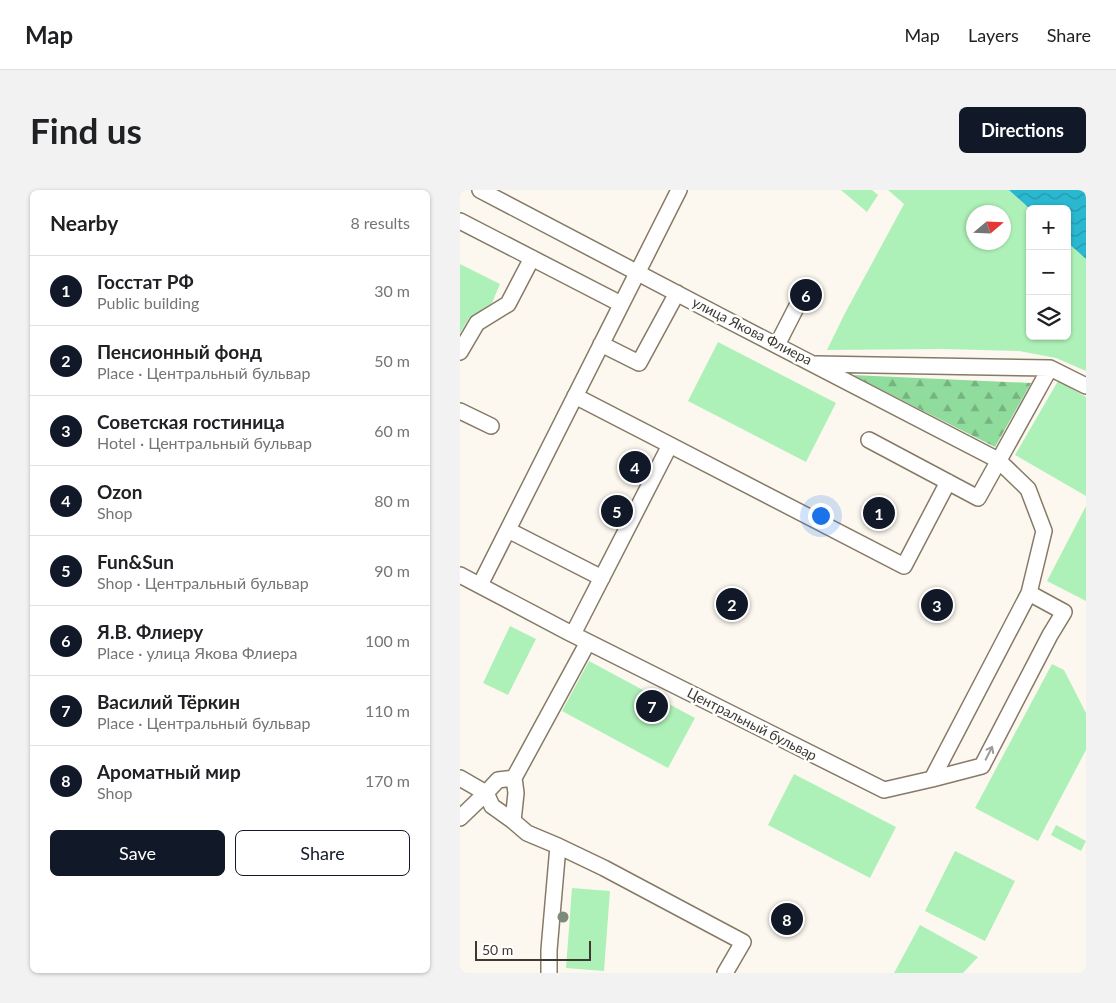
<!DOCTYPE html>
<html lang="en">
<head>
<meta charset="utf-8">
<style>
	body { margin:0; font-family:Lato,sans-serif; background:#f2f2f2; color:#202124 }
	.controls { position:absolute; right:15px; top:15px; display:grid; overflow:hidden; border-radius:8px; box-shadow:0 1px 4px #0004 }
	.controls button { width:45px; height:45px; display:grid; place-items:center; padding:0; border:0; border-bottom:1px solid #e0e0e0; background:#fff; color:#202124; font:25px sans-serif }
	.compass { position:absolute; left:506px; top:15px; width:45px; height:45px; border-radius:50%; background:#fff; box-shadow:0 1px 4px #0004; rotate:71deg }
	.scale { position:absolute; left:15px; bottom:12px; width:116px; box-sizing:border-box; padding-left:5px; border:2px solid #3d3830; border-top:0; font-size:14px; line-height:18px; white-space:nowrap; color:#3d3830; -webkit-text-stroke:4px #fff; paint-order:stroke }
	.you { position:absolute; left:360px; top:325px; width:18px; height:18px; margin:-12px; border:4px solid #fff; border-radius:50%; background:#1a73e8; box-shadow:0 0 0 8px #1a73e833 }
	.badge { display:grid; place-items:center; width:32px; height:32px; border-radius:50%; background:#111827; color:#fff; font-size:16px; font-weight:700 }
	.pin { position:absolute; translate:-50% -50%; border:2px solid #fff; box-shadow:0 1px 5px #0006 }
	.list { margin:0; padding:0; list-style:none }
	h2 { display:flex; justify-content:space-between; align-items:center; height:65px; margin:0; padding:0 20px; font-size:21px }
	h2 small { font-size:16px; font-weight:400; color:#757577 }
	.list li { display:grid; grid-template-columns:32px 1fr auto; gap:15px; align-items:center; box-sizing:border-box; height:70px; padding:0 20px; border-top:1px solid #e0e0e0 }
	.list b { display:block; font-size:19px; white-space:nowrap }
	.list p { margin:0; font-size:16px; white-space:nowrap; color:#757577 }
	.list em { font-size:16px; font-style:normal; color:#757577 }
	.actions { display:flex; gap:10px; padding:15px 20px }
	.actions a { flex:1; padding:11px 0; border:1px solid #111827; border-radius:8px; text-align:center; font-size:18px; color:#111827 }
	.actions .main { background:#111827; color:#fff }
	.icon { flex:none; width:28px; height:28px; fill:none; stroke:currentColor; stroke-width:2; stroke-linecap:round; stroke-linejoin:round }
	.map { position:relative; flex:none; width:626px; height:783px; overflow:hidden; border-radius:8px }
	header { display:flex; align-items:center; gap:30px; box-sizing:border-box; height:70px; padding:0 25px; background:#fff; border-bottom:1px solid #e0e0e0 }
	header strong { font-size:24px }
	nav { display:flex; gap:28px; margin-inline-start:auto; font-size:18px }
	.intro { display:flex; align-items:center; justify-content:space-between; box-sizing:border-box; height:120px; padding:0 30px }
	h1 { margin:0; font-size:35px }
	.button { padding:12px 22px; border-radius:8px; background:#111827; color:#fff; font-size:18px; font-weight:700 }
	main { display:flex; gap:30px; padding:0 30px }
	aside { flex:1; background:#fff; border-radius:8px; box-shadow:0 1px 4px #0004 }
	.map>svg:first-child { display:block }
</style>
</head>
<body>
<header>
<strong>Map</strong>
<nav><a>Map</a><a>Layers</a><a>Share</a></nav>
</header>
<div class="intro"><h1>Find us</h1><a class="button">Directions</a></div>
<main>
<aside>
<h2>Nearby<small>8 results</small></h2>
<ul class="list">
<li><span class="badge">1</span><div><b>Госстат РФ</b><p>Public building</p></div><em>30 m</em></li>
<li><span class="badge">2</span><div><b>Пенсионный фонд</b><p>Place · Центральный бульвар</p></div><em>50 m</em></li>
<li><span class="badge">3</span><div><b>Советская гостиница</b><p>Hotel · Центральный бульвар</p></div><em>60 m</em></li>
<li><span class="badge">4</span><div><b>Ozon</b><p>Shop</p></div><em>80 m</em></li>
<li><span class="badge">5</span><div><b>Fun&amp;Sun</b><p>Shop · Центральный бульвар</p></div><em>90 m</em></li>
<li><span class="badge">6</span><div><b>Я.В. Флиеру</b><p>Place · улица Якова Флиера</p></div><em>100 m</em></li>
<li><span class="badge">7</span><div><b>Василий Тёркин</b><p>Place · Центральный бульвар</p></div><em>110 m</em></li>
<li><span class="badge">8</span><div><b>Ароматный мир</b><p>Shop</p></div><em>170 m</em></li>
</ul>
<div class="actions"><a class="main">Save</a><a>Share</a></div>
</aside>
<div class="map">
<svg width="626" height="783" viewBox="0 0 626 783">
	<defs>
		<pattern id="forest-firs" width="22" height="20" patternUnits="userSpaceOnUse" patternTransform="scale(1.25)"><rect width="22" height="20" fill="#8fdc9c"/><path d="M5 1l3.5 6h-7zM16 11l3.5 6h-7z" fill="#76b380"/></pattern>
		<pattern id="water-waves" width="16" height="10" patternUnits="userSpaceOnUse" patternTransform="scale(1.25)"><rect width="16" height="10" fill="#2ab8d1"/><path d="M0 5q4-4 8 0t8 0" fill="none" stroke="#2597aa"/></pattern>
	</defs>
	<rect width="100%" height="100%" fill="#fdf8ef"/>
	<path fill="#aef1b8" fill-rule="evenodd" d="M381 0H412L418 5 407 22Z
		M428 0H549L570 19V146H607V52L626 69V181L596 168 559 161 485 159 367 160 384 125 444 14ZM514 22H544V52H514Z
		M0 74 40 94 32 113 9 128 0 143Z
		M258 152 376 213 346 272 228 211Z
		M598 191 626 207V306L555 265Z
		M626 316V411L587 391Z
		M50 436 76 449 48 505 23 493Z
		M129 471 235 528 208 578 102 521Z
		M592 474 604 480 626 523V560L578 651 515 618Z
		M334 584 436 637 410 688 308 635Z
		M596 635 626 651 621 661 591 645Z
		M495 661 555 691 525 751 465 721Z
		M112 698 150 701 144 781 106 778Z
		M460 735 518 767 503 783H434Z"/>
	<path fill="url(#forest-firs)" d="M392 185 571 193 535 257Z"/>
	<path fill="url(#water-waves)" d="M549 0H626V69L607 52V19H570Z"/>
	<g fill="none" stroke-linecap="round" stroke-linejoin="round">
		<g stroke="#867a67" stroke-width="18">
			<path id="minor" d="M0 31 161 114
				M141 154 179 173 217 103
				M317 155 338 114
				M0 162 17 133 48 114 72 68
				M356 174 590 178 626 196
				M0 221 31 236
				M409 250 518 308 590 178
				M210 255 444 376 488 292
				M48 340 142 388
				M0 385 108 442 424 600 472 589 569 403 584 341 568 299 538 270C365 181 192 91 20 0
				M20 395 219 0
				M113 444 210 255 115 206
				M128 452 54 588 56 603 53 631 67 643 98 656 144 678 283 752 265 783
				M0 588 26 603 38 590 54 588
				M472 589 522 576 590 445 604 422 569 403
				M0 628 26 603 32 616 53 631
				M89 783V760L98 656"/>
		</g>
		<use href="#minor" stroke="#fff" stroke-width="15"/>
	</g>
	<circle fill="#7d8c7a" cx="103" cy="727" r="5.5"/>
	<defs><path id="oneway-shaft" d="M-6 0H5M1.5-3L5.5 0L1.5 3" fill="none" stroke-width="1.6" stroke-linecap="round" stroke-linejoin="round" transform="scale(1.25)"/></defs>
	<use stroke="#9e9c98" href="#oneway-shaft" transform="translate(529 563) rotate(-63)"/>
	<g text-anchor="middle" stroke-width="5" stroke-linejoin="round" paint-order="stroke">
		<g font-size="14" fill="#3d3830" stroke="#fff">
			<text transform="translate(292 141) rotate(27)" y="5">улица Якова Флиера</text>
			<text transform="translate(292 534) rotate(27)" y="5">Центральный бульвар</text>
		</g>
	</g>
</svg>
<div class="controls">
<button>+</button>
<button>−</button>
<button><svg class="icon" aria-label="layers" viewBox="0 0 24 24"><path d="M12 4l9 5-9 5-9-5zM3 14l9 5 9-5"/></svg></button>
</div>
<svg class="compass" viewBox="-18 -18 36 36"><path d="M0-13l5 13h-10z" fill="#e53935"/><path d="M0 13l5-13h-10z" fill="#757577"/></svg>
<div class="scale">50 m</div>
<div class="you"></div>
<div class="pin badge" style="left:419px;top:323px">1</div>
<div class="pin badge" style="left:272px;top:414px">2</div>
<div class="pin badge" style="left:477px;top:415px">3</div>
<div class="pin badge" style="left:175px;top:277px">4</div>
<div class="pin badge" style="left:157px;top:321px">5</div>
<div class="pin badge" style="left:346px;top:105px">6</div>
<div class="pin badge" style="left:192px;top:516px">7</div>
<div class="pin badge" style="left:327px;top:729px">8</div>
</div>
</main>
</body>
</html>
